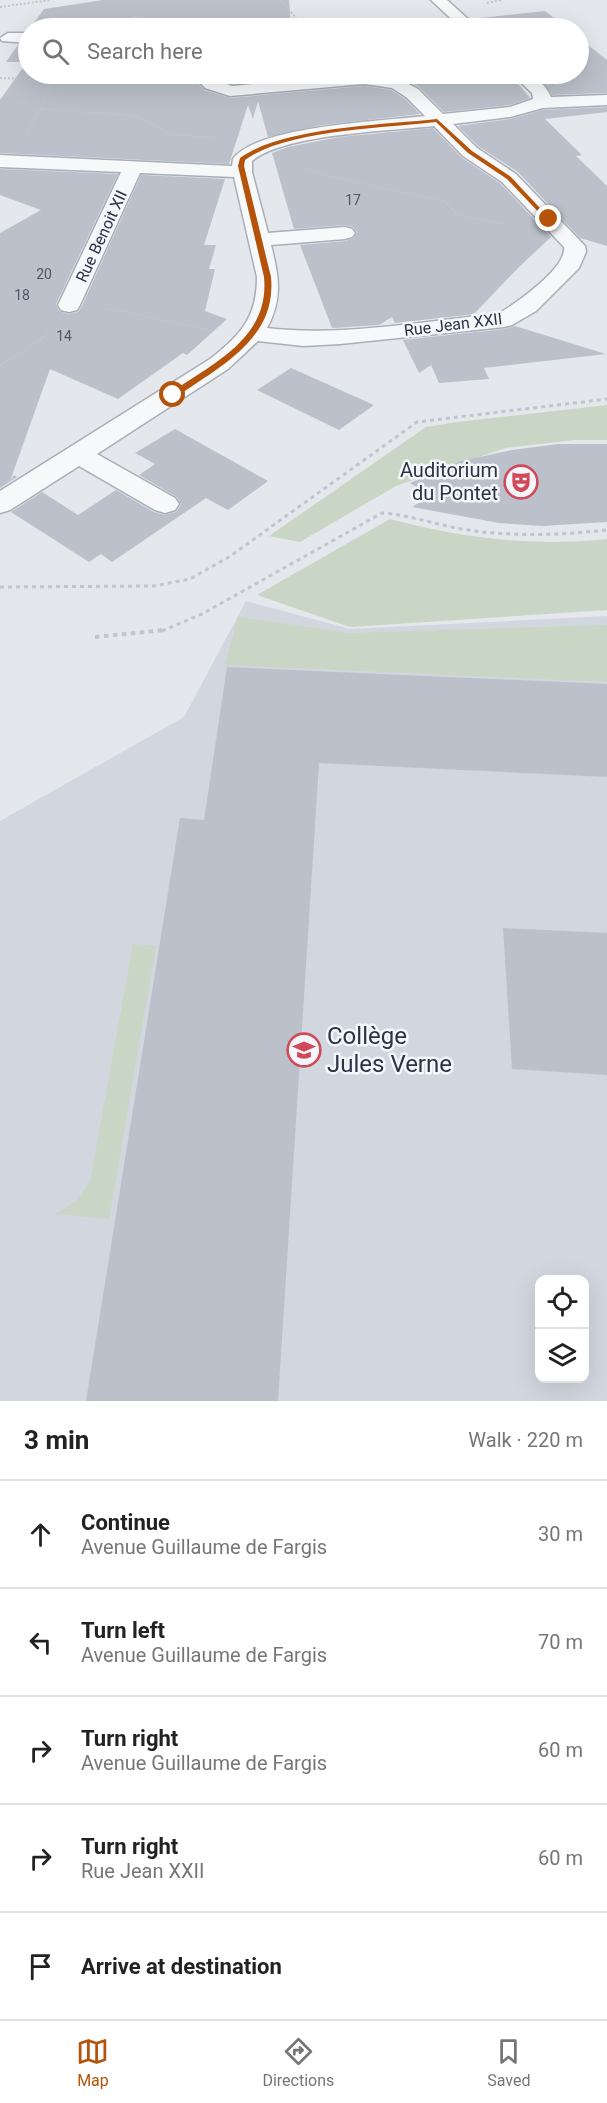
<!DOCTYPE html>
<html lang="en">
<head>
<meta charset="utf-8">
<style>
	body { margin:0; font-family:Roboto,sans-serif; background:#f2f2f2; color:#222 }
	.controls { position:absolute; right:18px; bottom:18px; display:grid; overflow:hidden; border-radius:12px; box-shadow:0 6px 24px #0002 }
	.controls button { width:54px; height:54px; display:grid; place-items:center; padding:0; border:0; border-bottom:2px solid #e0e0e0; background:#fff; color:#222; font:30px sans-serif }
	.stop { position:absolute; width:18px; height:18px; margin:-14px; border:4px solid #b45309; border-radius:50%; background:#fff }
	.stop.end { background:#b45309; border-color:#fff; box-shadow:0 2px 6px #0008 }
	.list { margin:0; padding:0; list-style:none }
	h2 { display:flex; justify-content:space-between; align-items:center; height:78px; margin:0; padding:0 24px; font-size:26px }
	h2 small { font-size:20px; font-weight:400; color:#767676 }
	.list li { display:grid; grid-template-columns:39px 1fr auto; gap:18px; align-items:center; box-sizing:border-box; height:108px; padding:0 24px; border-top:2px solid #e0e0e0 }
	.list b { display:block; font-size:22px; white-space:nowrap }
	.list p { margin:0; font-size:20px; white-space:nowrap; color:#767676 }
	.list em { font-size:20px; font-style:normal; color:#767676 }
	.icon { flex:none; width:33px; height:33px; fill:none; stroke:currentColor; stroke-width:2; stroke-linecap:round; stroke-linejoin:round }
	.map { position:relative; flex:none; width:607px; height:1401px; overflow:hidden }
	.search { position:absolute; background:#fff; box-shadow:0 6px 24px #0002; left:18px; right:18px; top:18px; height:66px; display:flex; align-items:center; gap:15px; box-sizing:border-box; padding:0 21px; border-radius:33px; color:#767676; font-size:22px }
	.sheet { height:618px; background:#fff }
	nav { display:flex; justify-content:space-around; align-items:center; box-sizing:border-box; height:84px; border-top:2px solid #e0e0e0; background:#fff; font-size:16px; color:#767676 }
	nav a { display:grid; justify-items:center; gap:3px }
	nav .on { color:#b45309 }
	.map>svg:first-child { display:block }
</style>
</head>
<body>
<div class="map">
<svg width="607" height="1401" viewBox="0 0 607 1401">
	<rect width="100%" height="100%" fill="#e4e7ec"/>
	<path fill="#d2d6de" fill-rule="evenodd" d="M246 601 350 629 607 616V1401H0V821L184 717ZM540 1280H584V1378H540Z"/>
	<path fill="#c9d6c5" d="M607 405V440H574L505 448 396 486 300 542 269 536 426 427 457 422Z
		M390 519C461 538 533 547 607 539V610L350 627 257 595Z
		M238 617 349 633 607 625V682L225 665Z
		M133 944 156 946 109 1219 55 1214 76 1201 90 1182Z"/>
	<path fill="#bbc0ca" d="M103 0H289L291 28H165L162 23 140 17 101 21 91 28H30L44 9Z
		M545 11 567 28H480L471 19Z
		M450 21 458 28H406L425 26 423 24Z
		M579 38 607 60V93L552 95 541 80 527 74H579Z
		M18 45H28V74H190L204 90 230 98 364 86 391 90 405 99 420 114 322 125 268 137 258 101 253 119 248 105 229 164 0 153V100L27 62H6Z
		M212 74H345L232 84Z
		M379 74H510L530 98 510 105 444 112 419 87 398 76Z
		M607 107V112L545 119 582 155 576 156 607 186V246L580 238 518 172 478 146 458 126 510 119 543 110Z
		M433 128 462 158 501 184 551 237 518 268 474 314H476L395 323 392 317 379 325 332 328 300 245 346 241 354 238 357 232 353 227 345 225 294 229 272 153 288 147 339 137Z
		M0 169 118 174 56 304 59 311 68 314 78 312 82 306 141 175 225 179 204 245H216L209 269H215L205 311 227 319 187 355 183 353 118 399 50 369 10 481 14 475 17 477 0 488V233L41 210 0 195Z
		M515 326 606 354 484 368 489 379 439 383 431 365 419 373 403 340 504 329Z
		M291 368 374 405 339 430 257 390Z
		M175 429 268 481 228 510 206 498 112 562 101 554 89 562 11 512 42 492 78 515 116 490 154 512 164 515 176 512 181 505 177 497 139 475 155 464 135 453Z
		M558 444H607V522L542 526 499 523 412 507 430 496 410 483 461 461 512 450Z
		M227 667 607 684V777L319 763 278 1401H86L180 818 204 820Z
		M503 928 607 933V1075L512 1069Z"/>
	<g fill="none" stroke-linecap="round" stroke-linejoin="round">
		<g stroke="#a9aeb7" stroke-width="3">
			<path id="minor" d="M431 0H447L478 28H461Z
				M140 19 161 25 163 28H93L101 23Z
				M8 33H28V43L2 41 0 38Z
				M192 74H209L217 80 232 86 364 74 397 78 418 89 443 114 510 107 533 99 532 93 512 74C530 74 543 79 551 97L607 95V105L543 108 510 117 453 124 477 148 516 174 585 246 586 252 579 268 536 311 512 325 504 327 340 344 303 346 258 341 228 369 97 454 175 498 179 504 175 510 165 513 155 510 79 466 10 510 0 513V491L210 359C241 335 257 317 257 277L234 177 140 173 80 305 77 310 69 312 61 310 58 305 121 172 0 167V155L232 166 233 159C256 126 384 121 425 116L406 97 392 88 364 84 230 96 205 88ZM434 126 463 156 502 182 564 247C567 268 515 304 498 314 422 321 344 337 267 328 283 299 279 276 271 245L345 239 352 237 355 233 352 229 345 227 268 233 252 172V161C284 134 390 131 434 126Z"/>
		</g>
		<path stroke="#c2c5cb" stroke-width="2" stroke-dasharray="2 2" stroke-linecap="butt" d="M280 0 305 28
			M487 3 501 0
			M0 7 51 0
			M306 27 415 19
			M0 78 51 80 41 109 138 116 169 134 220 138
			M51 80 91 74
			M26 133 41 109
			M303 168 345 180 445 201 459 216 506 224
			M104 308 208 329
			M0 366 52 331"/>
		<path stroke="#c2c5cb" stroke-width="3" stroke-dasharray="4 4" stroke-linecap="butt" d="M0 587 154 586 190 579 229 557 417 422 607 399
			M162 631 202 614 382 513C412 515 439 526 468 530 514 537 561 535 607 530"/>
		<path stroke="#c2c5cb" stroke-width="4" stroke-dasharray="4.5 4.5" stroke-linecap="butt" d="M95 637 165 630"/>
		<use href="#minor" fill="#f7f8fa" fill-rule="evenodd"/>
	</g>
	<path fill="#b45309" d="M437 119 472 151 511 177 552 221H547L507 179 468 153 436 122C385 128 285 130 245 160L244 166 271 277C277 339 220 366 176 397H170V393C214 363 270 338 264 277L238 166 240 158C282 127 384 125 437 119Z"/>
	<defs>
		<g id="theatre-ring" transform="scale(1.725)"><circle r="9.5" fill="#f4f6f9" stroke="#d1495b" stroke-width="1.5"/><path d="M-5-5.5Q0-4 5-5.5V0Q5 5 0 6Q-5 5-5 0ZM-3.3-2.5H-1v1.5H-3.3ZM1-2.5H3.3v1.5H1ZM-2.8 1Q0 5.5 2.8 1Z" fill="#d1495b"/></g>
		<g id="school-ring" transform="scale(1.725)"><circle r="9.5" fill="#f4f6f9" stroke="#d1495b" stroke-width="1.5"/><path d="M0-5L7-2L0 1L-7-2ZM-4 1L0 2.5L4 1V4Q0 6-4 4Z" fill="#d1495b"/></g>
	</defs>
	<g fill-rule="evenodd">
		<use href="#theatre-ring" x="521" y="482"/>
		<use href="#school-ring" x="304" y="1050"/>
	</g>
	<g text-anchor="middle" stroke-width="5" stroke-linejoin="round" paint-order="stroke">
		<g font-size="14" fill="#4f5766">
			<text x="353" y="205">17</text>
			<text x="44" y="279">20</text>
			<text x="22" y="300">18</text>
			<text x="64" y="341">14</text>
		</g>
		<g font-size="16" fill="#2b3445" stroke="#f4f6f9">
			<text transform="translate(101 236) rotate(-65)" y="6">Rue Benoit XII</text>
			<text transform="translate(453 324) rotate(-7)" y="6">Rue Jean XXII</text>
		</g>
		<g font-size="20" fill="#2b3445" stroke="#f4f6f9" text-anchor="end">
			<text x="498" y="477">Auditorium<tspan x="498" dy="23">du Pontet</tspan></text>
		</g>
		<g font-size="24" fill="#2b3445" stroke="#f4f6f9" text-anchor="start">
			<text x="327" y="1044">Collège<tspan x="327" dy="28">Jules Verne</tspan></text>
		</g>
	</g>
</svg>
<div class="controls">
<button><svg class="icon" aria-label="locate" viewBox="0 0 24 24"><circle cx="12" cy="12" r="6"/><path d="M12 2v4M12 18v4M2 12h4M18 12h4"/></svg></button>
<button><svg class="icon" aria-label="layers" viewBox="0 0 24 24"><path d="M12 4l9 5-9 5-9-5zM3 14l9 5 9-5"/></svg></button>
</div>
<div class="stop" style="left:173px;top:395px"></div>
<div class="stop end" style="left:549px;top:219px"></div>
<div class="search"><svg class="icon" aria-label="search" viewBox="0 0 24 24"><circle cx="10" cy="10" r="6"/><path d="M15 15l6 6"/></svg>Search here</div>
</div>
<section class="sheet">
<h2>3 min<small>Walk · 220 m</small></h2>
<ul class="list">
<li><svg class="icon" aria-label="ahead" viewBox="0 0 24 24"><path d="M12 20V5M6 11l6-6 6 6"/></svg><div><b>Continue</b><p>Avenue Guillaume de Fargis</p></div><em>30 m</em></li>
<li><svg class="icon" aria-label="left" viewBox="0 0 24 24"><path d="M17 20v-9H6M10 6l-5 5 5 5"/></svg><div><b>Turn left</b><p>Avenue Guillaume de Fargis</p></div><em>70 m</em></li>
<li><svg class="icon" aria-label="right" viewBox="0 0 24 24"><path d="M7 20v-9h11M14 6l5 5-5 5"/></svg><div><b>Turn right</b><p>Avenue Guillaume de Fargis</p></div><em>60 m</em></li>
<li><svg class="icon" aria-label="right" viewBox="0 0 24 24"><path d="M7 20v-9h11M14 6l5 5-5 5"/></svg><div><b>Turn right</b><p>Rue Jean XXII</p></div><em>60 m</em></li>
<li><svg class="icon" aria-label="arrive" viewBox="0 0 24 24"><path d="M6 21V4h12l-3 4 3 4H6"/></svg><div><b>Arrive at destination</b></div></li>
</ul>
</section>
<nav>
<a class="on"><svg class="icon" aria-label="map" viewBox="0 0 24 24"><path d="M3 6l6-2 6 2 6-2v14l-6 2-6-2-6 2zM9 4v14M15 6v14"/></svg>Map</a>
<a><svg class="icon" aria-label="directions" viewBox="0 0 24 24"><path d="M12 3l9 9-9 9-9-9zM9 14v-3h6M13 9l2 2-2 2"/></svg>Directions</a>
<a><svg class="icon" aria-label="saved" viewBox="0 0 24 24"><path d="M7 4h10v16l-5-4-5 4z"/></svg>Saved</a>
</nav>
</body>
</html>
